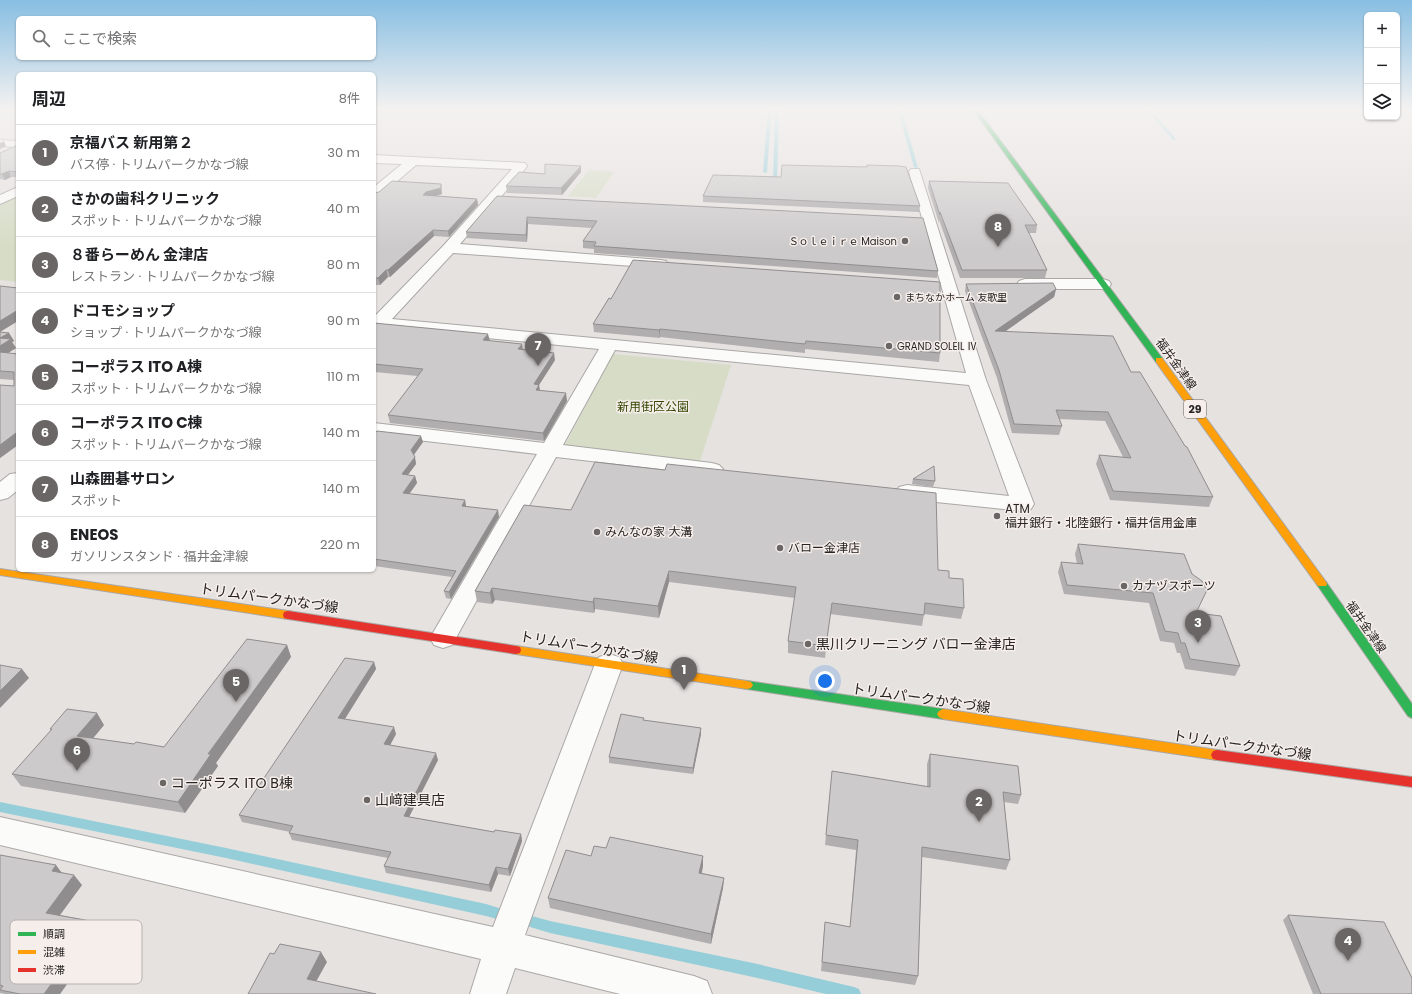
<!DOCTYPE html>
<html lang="ja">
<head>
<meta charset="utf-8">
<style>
	body { margin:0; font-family:Poppins,"Noto Sans JP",sans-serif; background:#f6f6f6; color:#202124 }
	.controls { position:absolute; right:12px; top:12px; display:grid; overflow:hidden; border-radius:6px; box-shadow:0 1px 3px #0004 }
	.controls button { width:36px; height:36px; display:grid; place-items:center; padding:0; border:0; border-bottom:1px solid #e0e0e0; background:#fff; color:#202124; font:20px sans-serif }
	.you { position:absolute; left:825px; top:681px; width:14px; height:14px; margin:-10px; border:3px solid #fff; border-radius:50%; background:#1a73e8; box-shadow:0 0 0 6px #1a73e833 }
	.badge { display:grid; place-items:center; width:26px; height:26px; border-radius:50%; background:#6a6665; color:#fff; font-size:13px; font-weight:700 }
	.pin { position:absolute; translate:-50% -33px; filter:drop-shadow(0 1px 2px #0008) }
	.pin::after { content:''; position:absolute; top:21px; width:14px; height:12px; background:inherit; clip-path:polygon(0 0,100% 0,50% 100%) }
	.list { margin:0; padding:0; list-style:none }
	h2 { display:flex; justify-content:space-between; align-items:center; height:52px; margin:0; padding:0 16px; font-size:17px }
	h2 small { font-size:13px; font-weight:400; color:#757577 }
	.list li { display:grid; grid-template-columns:26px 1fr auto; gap:12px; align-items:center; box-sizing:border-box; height:56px; padding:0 16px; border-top:1px solid #e0e0e0 }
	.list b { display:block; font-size:15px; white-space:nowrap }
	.list p { margin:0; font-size:13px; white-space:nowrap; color:#757577 }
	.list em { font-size:13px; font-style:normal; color:#757577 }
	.icon { flex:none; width:22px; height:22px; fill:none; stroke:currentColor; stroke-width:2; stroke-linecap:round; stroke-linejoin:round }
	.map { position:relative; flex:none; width:1412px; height:994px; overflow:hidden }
	.search { position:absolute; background:#fff; box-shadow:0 1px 3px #0004; left:16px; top:16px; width:360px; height:44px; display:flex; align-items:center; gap:10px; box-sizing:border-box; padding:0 14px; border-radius:6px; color:#757577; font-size:15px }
	.panel { position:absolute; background:#fff; box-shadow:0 1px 3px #0004; left:16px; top:72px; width:360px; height:500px; border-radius:6px }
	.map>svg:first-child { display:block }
</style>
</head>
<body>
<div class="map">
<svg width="1412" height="994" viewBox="0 0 1412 994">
	<rect width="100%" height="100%" fill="#e6e2e0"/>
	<path fill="#d6dcc6" d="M589 170 614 172 596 198 568 196Z
		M18 193V282L0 280V202Z
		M613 354 731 365 700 461 564 447Z"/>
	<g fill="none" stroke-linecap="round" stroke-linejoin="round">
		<path fill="#95ced9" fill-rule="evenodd" d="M382 108H387L374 117V114Z
			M768 108H772L767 172 765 173 763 172Z
			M775 108H779L777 184 775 185 773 184Z
			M897 108H901L918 168 914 167Z
			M1145 108H1149L1175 138V140H1173Z
			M0 802 226 848 486 904 512 912 514 916 512 920 508 922 486 916 226 858 0 812Z
			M521 913 550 921 753 963 854 987 859 989 861 994H826L753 977 550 933 517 923 515 919 517 915Z"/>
		<g stroke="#aaa7a5" stroke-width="2">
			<path id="street" d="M0 140 18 141V147L0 146Z
				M374 155 525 163 527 166 525 169 460 244 661 260 666 261 668 264 666 267 661 268 453 253 392 319 966 373 909 172 911 169H919L986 380 1034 504 1031 509 1023 511 907 499 899 497 896 492 899 487 907 485 1009 496 969 385 615 350 563 445 712 463 719 465 723 469 719 473 712 475 556 457 452 645 443 648 434 645 430 638 537 454 374 435V423L544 443 599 349 374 327V317L444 245 512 169 416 165 379 197 374 198V187L402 164 374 163Z
				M18 187V196L0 204V195Z
				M1025 279H1103L1109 281 1111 284 1109 287 1103 289H1025L1019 287 1017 284 1019 281Z
				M18 473V490L8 498 0 500V482L10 474Z
				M609 654 619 657 623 664 525 935 694 976 707 981 712 994H620L515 968 506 994H470L481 959 0 845V817L493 927 595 664 599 657Z"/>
		</g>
		<g stroke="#aaa7a5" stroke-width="2">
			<path id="fast" d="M972 108H976L1162 358V362H1156Z
				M1322 581 1326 582 1412 704V718L1408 716 1318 586 1317 584 1318 582Z
				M747 681 943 709 947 711 949 714 947 717 943 719 747 689 743 688 741 685 743 682Z"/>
		</g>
		<g stroke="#aaa7a5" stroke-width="2">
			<path id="slow" d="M1156 358H1162L1326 582 1327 584 1326 586H1318L1156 362Z
				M0 569 288 611 292 612 293 615 292 618 288 619 0 575Z
				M516 646 747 681 751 682 753 685 751 688 747 689 516 654 512 653 511 650 512 647Z
				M943 709 1217 750 1221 751 1223 755 1221 759 1217 760 943 719 939 717 937 714 939 711Z"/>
		</g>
		<g stroke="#aaa7a5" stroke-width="2">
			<path id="jam" d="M288 611 516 646 520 647 521 650 520 653 516 654 288 619 284 618 283 615 284 612Z
				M1217 750 1412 777V787L1217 760 1213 759 1211 755 1213 751Z"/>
		</g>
		<use href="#street" fill="#fbfbfa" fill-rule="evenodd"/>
		<use href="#fast" fill="#30b455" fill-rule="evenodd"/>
		<use href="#slow" fill="#ff9f0a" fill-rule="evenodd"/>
		<use href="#jam" fill="#e5322d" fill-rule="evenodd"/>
	</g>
	<path fill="#b0aeaf" d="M18 142V177H11L5 180 0 179V153L16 146Z
		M867 165 920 206 919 212 703 202V196L781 177 866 167Z
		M581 166V172L562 195 507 193 506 186 545 174Z
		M929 181 1037 225 1036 233H1028L1047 270 1045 278H960L939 220V223L928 188Z
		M374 193 442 194 436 196 477 199 478 205 449 237 434 236 390 277H388L380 285H374Z
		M497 196 938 271 937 278 594 253V249L583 248V241L592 228 528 224 527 242 467 238 466 232Z
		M966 284 1056 289 1054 297 1004 332 1131 372 1213 497 1209 507 1110 500 1096 464 1099 455 1123 457 1105 421 1059 419 1062 426 1059 435 1012 433 997 378 965 291Z
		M0 286 1 332 9 333 14 341 12 342 16 348 8 353 18 354V445L0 458 14 386V380L0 379Z
		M609 298 940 353 939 362 805 349V353L795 352 660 337V338L594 332 593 324Z
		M374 323 489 341 522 350 555 360 539 385 540 391 567 401 544 441 390 423 388 415 418 376 374 372V373Z
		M374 432 423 442 414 455 416 464 408 475 415 476 417 483 409 494 465 500 466 506 499 517 451 599 446 598 444 591 452 577 374 566Z
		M913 479 935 481 933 487 912 484Z
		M524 505 938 570 949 578 964 608 961 619 924 614 922 626 830 614 825 658 788 653V641L795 598 669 582 659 618 595 609 594 613 495 600 492 604 477 602 475 591Z
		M1078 544 1196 613 1240 666 1235 676 1185 669 1180 653H1177L1174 643 1160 641 1149 603 1064 594 1058 572 1061 562 1077 564 1075 554Z
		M287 645 291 657 216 763 218 766 185 813 21 786 12 774 51 731 50 729 104 725 93 738 134 744 164 747Z
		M374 662 376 669 345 719 396 734 390 745 438 760 409 817 494 832 521 834 522 841 510 876 498 874 491 892 386 873 384 866 388 858 292 840 289 833 290 832 242 822 239 815Z
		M644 721 701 734 693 774 609 763V757Z
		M930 754 1021 795 1018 804 1004 802 1010 860 1006 870 922 857 918 976 915 985 821 971 824 932 825 922 850 927 856 850 825 845 832 771 927 787V764Z
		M606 848 703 856V866L702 873 724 878 723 888 711 944 550 908 548 898 591 856Z
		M0 855 62 872 82 885 60 915 96 922 104 932 60 994H5L0 993Z
		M1288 915 1412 994H1313L1283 920Z"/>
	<path fill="#908d8e" d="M4 141 6 146 0 149V143Z
		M581 166V172L562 195 561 188Z
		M9 171 11 177 5 180 2 174Z
		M441 184 442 194 428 198 423 195 426 192Z
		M477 199 478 205 449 237 448 231Z
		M527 217 528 224 527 242 526 235Z
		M433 230 434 236 390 277 388 270Z
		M386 270 388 277 380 285 378 278Z
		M1056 289 1054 297 993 340 995 331Z
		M18 310V321L0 332V321Z
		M660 329V338L659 330Z
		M9 333 14 341 12 342 16 348 0 358V338Z
		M488 334 490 341 483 340Z
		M522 344 523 351 518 349Z
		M554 353 555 360 539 385 540 393 537 398 534 384Z
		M566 393 567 401 544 441 543 433Z
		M16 433 18 435V445L0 458V445Z
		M421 436 423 442 412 457 411 450Z
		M415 457 416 464 403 481 402 474Z
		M415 476 417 483 405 500 403 493Z
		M465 500 466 507 462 506Z
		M498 510 499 517 451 599 449 592Z
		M669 571V582L659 618 658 606Z
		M492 588 495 600 492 604 490 593Z
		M594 598 595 609 594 613 593 602Z
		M287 645 291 657 216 763 218 766 185 813 178 802 208 754Z
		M374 662 376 669 341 725 338 718Z
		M22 669 29 678 0 708V691Z
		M97 713 104 725 85 748 77 736Z
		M394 727 396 734 387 751 384 744Z
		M701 728V734L693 774V768Z
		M436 753 438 760 406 823 404 816Z
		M521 834 522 841 510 876 508 869Z
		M703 856V866L699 883V873Z
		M56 865 64 876 52 871Z
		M496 867 498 874 491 892 489 885Z
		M74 875 82 885 54 923 46 913Z
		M724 878 723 888 711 944V934Z
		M96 922 104 932 60 994H44Z
		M321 952 327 962 312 989 307 979Z"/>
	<path fill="#cdcacb" stroke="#908d8e" d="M17 142H18V172L9 171 2 174H0V153L16 146Z
		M545 164 581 166 561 188 506 186 519 172 545 174Z
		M782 165 867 167V165L899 166 906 167 920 206 703 196 713 175 781 177Z
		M392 181 441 184V188L426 192 423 195 477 199 448 231 433 230 388 270H386L378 278H374V193L379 192Z
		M929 181 1008 183 1037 225H1025L1047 270H962L940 212V215Z
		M497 196 923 218 938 271 594 246 596 242 583 241 597 221 527 217 526 235 466 232Z
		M633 260 940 282V353L806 341 805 344 795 343 660 329 659 330 593 324 609 298 611 299Z
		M1053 283 1056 289 995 331 1113 336 1131 372H1140L1185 446 1187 447 1213 497 1113 491 1099 455 1131 458 1108 412 1056 410 1062 426 1014 424 999 370 966 284Z
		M0 286 18 288V310L0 321Z
		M374 323 488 334 483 340 522 344 518 349 554 353 534 384 539 385 536 390 566 393 543 433 388 415 423 369 374 364Z
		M0 332 9 333 0 338 11 339 0 346Z
		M0 352 18 354V433H16L0 445V385L14 386V372L0 371Z
		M377 431 421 436 411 450 415 457 402 474 415 476 403 493 465 500 462 506 498 510 449 592 444 591 456 571 374 559V432H376Z
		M595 462 665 470 667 464 936 493 938 570 949 571V578L963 579 964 608 925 603 924 615 832 603 826 646 788 641 796 587 669 571 658 606 594 598 593 602 492 588 490 593 475 591 524 505 571 510Z
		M934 466 935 481 913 479Z
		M1078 544 1184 554 1192 574 1202 581 1207 590 1196 613 1221 616 1240 666 1190 659 1185 643H1181L1178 633 1165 631 1153 593 1067 585 1061 562 1083 564Z
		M247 639 287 645 208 754H211L178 802 12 774 52 729H50L67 709 97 713 77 736 134 744 136 742 164 747Z
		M345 658 374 662 338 718 394 727 384 744 436 753 404 816 494 832 495 830 521 834 508 869 496 867 489 885 384 866 391 852 289 833 293 826 239 815Z
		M0 665 22 669 0 691Z
		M621 714 644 718 643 720 701 728 693 768 609 757Z
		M930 754 1018 766 1021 795 1003 792 1010 860 922 847 918 976 822 962 825 922 850 927 858 840 826 835 832 771 930 787Z
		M610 837 703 856 699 873 724 878 711 934 548 898 566 850 591 856 594 846 606 848Z
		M0 855 56 865 52 871 74 875 46 913 96 922 44 994H20L0 990 3 986 0 985Z
		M1288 915 1384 922 1412 978V994H1321Z
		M280 944 321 952 307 979 376 994H248L270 953 274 954Z"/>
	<linearGradient id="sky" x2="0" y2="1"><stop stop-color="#87bee2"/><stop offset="0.44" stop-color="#f4f2f1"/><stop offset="1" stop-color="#f4f2f1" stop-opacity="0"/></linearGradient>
	<rect width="1412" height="248" fill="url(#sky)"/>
	<g fill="#6a6665" stroke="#f6eeeb" stroke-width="1.5">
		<circle cx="905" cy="241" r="4"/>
		<circle cx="897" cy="297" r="4"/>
		<circle cx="889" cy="346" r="4"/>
		<circle cx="997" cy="516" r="4"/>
		<circle cx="597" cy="532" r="4"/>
		<circle cx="780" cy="548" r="4"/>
		<circle cx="1124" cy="586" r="4"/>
		<circle cx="808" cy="644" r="4"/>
		<circle cx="163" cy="783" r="4"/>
		<circle cx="367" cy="800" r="4"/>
	</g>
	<g text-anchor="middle" stroke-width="3" stroke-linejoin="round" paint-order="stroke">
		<g font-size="10" fill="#272423" stroke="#f6eeeb" text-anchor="start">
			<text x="897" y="245" text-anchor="end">Ｓｏｌｅｉｒｅ Maison</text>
			<text x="905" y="301">まちなかホーム 友歌里</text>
			<text x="897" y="350">GRAND SOLEIL Ⅳ</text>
		</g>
		<rect fill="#f6eeeb" stroke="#65615f" stroke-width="1" x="1184" y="400" width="22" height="18" rx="3"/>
		<g font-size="11" font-weight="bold" fill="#272423">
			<text x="1195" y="413">29</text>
		</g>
		<g font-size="12" fill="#272423" stroke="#f6eeeb">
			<text transform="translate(1176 364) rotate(54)" y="4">福井金津線</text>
			<text transform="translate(1366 627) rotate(55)" y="4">福井金津線</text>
		</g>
		<g font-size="12" fill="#344600" stroke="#f6eeeb">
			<text x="653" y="411">新用街区公園</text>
		</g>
		<g font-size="12" fill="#272423" stroke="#f6eeeb" text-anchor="start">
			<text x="1005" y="513">ATM<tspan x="1005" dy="14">福井銀行・北陸銀行・福井信用金庫</tspan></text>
			<text x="605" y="536">みんなの家 大溝</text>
			<text x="788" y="552">バロー金津店</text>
			<text x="1132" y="590">カナヅスポーツ</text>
		</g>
		<g font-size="14" fill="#272423" stroke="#f6eeeb">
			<text transform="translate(269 598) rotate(8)" y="5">トリムパークかなづ線</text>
			<text transform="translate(589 647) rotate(9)" y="5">トリムパークかなづ線</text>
			<text transform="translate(921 698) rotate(8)" y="5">トリムパークかなづ線</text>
			<text transform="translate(1242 745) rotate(8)" y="5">トリムパークかなづ線</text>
		</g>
		<g font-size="14" fill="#272423" stroke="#f6eeeb" text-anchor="start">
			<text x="816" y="649">黒川クリーニング バロー金津店</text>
			<text x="171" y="788">コーポラス ITO B棟</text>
			<text x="375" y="805">山﨑建具店</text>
		</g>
	</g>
	<rect x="10" y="920" width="132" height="64" rx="6" fill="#f6eeeb" stroke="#b8b1af" stroke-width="1"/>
	<rect x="18" y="932" width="18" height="4" fill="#30b455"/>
	<rect x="18" y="950" width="18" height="4" fill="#ff9f0a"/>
	<rect x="18" y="968" width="18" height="4" fill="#e5322d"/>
	<g font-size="11" fill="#272423">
		<text x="43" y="938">順調</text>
		<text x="43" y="956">混雑</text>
		<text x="43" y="974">渋滞</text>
	</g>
</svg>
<div class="controls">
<button>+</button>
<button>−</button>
<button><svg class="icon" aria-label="layers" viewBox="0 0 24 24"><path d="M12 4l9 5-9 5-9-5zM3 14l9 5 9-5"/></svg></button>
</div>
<div class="you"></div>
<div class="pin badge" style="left:684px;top:690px">1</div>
<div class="pin badge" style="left:979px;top:822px">2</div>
<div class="pin badge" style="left:1198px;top:643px">3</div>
<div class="pin badge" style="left:1348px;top:961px">4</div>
<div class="pin badge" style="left:236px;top:702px">5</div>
<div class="pin badge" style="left:77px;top:771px">6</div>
<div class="pin badge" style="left:538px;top:366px">7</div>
<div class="pin badge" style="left:998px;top:247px">8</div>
<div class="search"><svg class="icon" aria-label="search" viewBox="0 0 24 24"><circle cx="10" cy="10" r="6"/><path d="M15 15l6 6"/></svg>ここで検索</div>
<section class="panel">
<h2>周辺<small>8件</small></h2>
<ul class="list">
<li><span class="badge">1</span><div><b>京福バス 新用第２</b><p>バス停 · トリムパークかなづ線</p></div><em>30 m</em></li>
<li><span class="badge">2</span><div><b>さかの歯科クリニック</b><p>スポット · トリムパークかなづ線</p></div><em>40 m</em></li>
<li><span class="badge">3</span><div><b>８番らーめん 金津店</b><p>レストラン · トリムパークかなづ線</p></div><em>80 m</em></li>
<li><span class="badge">4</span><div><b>ドコモショップ</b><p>ショップ · トリムパークかなづ線</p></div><em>90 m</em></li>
<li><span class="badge">5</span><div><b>コーポラス ITO A棟</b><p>スポット · トリムパークかなづ線</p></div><em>110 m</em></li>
<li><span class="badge">6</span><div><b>コーポラス ITO C棟</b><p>スポット · トリムパークかなづ線</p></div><em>140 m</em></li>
<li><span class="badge">7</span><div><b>山森囲碁サロン</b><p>スポット</p></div><em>140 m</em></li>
<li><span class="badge">8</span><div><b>ENEOS</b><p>ガソリンスタンド · 福井金津線</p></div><em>220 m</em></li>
</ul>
</section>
</div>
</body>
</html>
